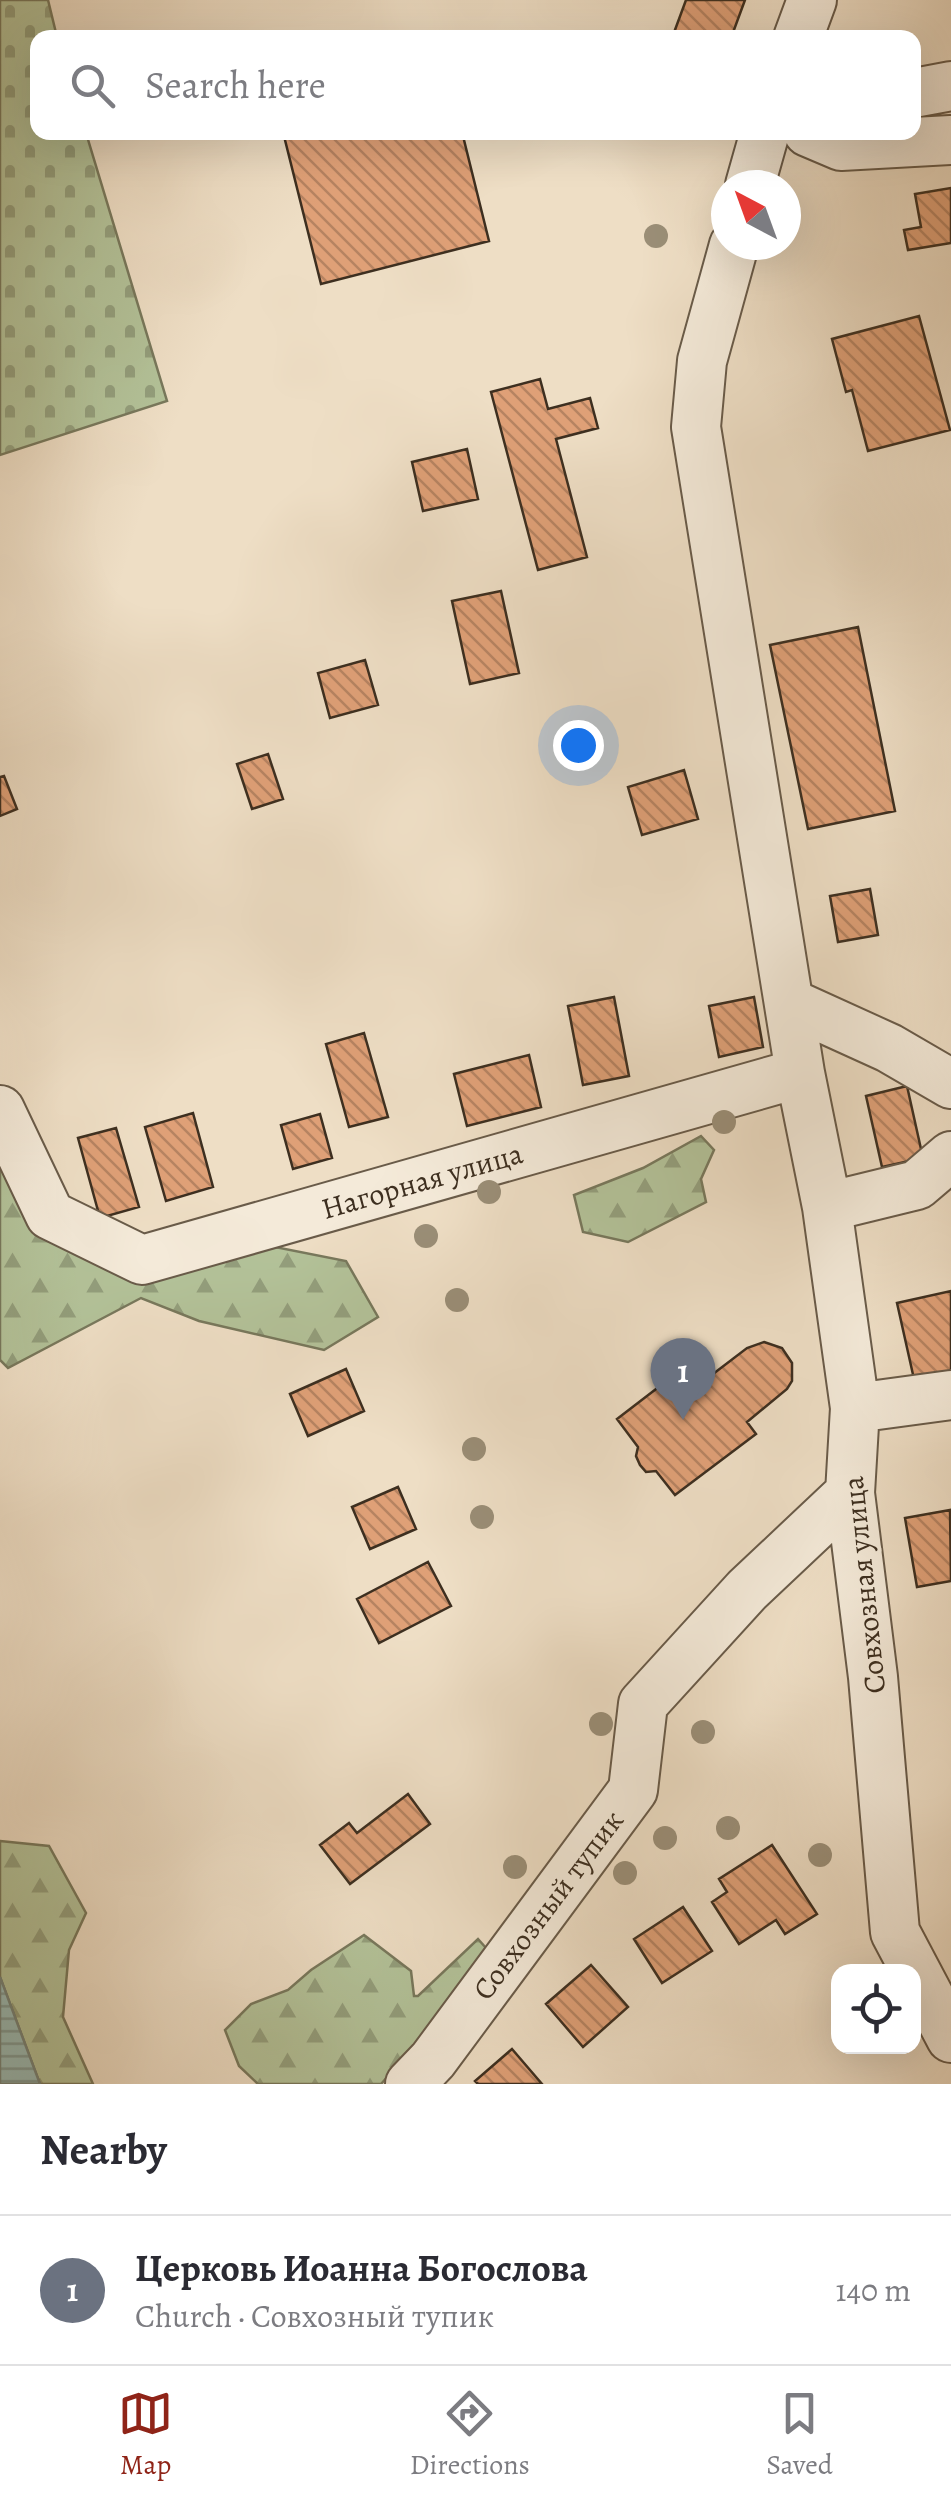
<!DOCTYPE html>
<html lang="en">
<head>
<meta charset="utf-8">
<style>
	body { margin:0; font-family:Alegreya,serif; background:#f7f7f7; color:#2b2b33 }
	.controls { position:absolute; right:30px; bottom:30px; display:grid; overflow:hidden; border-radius:20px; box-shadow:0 10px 40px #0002 }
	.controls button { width:90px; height:90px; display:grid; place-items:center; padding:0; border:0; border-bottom:2px solid #e1e1e2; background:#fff; color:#2b2b33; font:50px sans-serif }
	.compass { position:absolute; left:711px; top:170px; width:90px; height:90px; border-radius:50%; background:#fff; box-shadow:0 10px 40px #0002; rotate:319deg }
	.you { position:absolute; left:578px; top:745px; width:35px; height:35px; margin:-25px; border:8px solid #fff; border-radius:50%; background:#1a73e8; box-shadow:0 0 0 15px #1a73e833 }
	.badge { display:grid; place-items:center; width:65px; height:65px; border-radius:50%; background:#8f2418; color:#fff; font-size:32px; font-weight:700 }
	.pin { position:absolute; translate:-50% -82px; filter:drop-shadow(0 2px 5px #0008) }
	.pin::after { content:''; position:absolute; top:52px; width:35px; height:30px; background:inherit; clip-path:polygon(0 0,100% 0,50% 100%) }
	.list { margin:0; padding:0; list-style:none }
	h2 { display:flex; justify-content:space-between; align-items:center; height:130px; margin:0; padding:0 40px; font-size:42px }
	h2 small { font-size:32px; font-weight:400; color:#7c7c81 }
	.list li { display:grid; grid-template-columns:65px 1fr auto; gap:30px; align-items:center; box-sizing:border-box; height:150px; padding:0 40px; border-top:2px solid #e1e1e2 }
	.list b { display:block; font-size:38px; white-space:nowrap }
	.list p { margin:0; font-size:32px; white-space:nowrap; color:#7c7c81 }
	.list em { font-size:32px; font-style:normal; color:#7c7c81 }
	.icon { flex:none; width:55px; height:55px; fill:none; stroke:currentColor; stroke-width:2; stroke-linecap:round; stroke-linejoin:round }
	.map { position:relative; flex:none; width:951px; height:2084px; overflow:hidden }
	.search { position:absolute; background:#fff; box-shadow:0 10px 40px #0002; left:30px; right:30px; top:30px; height:110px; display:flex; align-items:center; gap:25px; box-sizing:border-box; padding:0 35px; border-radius:20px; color:#7c7c81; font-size:38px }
	.sheet { height:280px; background:#fff }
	nav { display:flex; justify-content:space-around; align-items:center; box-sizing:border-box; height:140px; border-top:2px solid #e1e1e2; background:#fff; font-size:28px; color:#7c7c81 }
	nav a { display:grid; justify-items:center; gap:5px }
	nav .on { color:#8f2418 }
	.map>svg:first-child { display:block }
</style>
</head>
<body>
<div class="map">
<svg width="951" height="2084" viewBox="0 0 951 2084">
	<defs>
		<pattern id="forest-firs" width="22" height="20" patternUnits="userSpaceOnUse" patternTransform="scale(2.5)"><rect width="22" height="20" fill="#b3c299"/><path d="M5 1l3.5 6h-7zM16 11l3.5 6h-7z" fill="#939e7c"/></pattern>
		<pattern id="cemetery-stones" width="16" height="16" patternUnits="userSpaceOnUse" patternTransform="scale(2.5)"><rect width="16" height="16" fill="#b3c299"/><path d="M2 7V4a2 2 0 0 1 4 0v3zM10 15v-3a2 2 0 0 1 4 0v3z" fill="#939e7c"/></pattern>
		<pattern id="water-rules" width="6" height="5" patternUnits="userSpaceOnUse" patternTransform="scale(2.5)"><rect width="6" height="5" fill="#99bcb7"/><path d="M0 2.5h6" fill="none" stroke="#7e9994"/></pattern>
		<pattern id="building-back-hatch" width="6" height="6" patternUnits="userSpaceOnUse" patternTransform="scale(2.5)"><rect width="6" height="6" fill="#dfa077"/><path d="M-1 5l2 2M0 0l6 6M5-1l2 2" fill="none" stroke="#b68361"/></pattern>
	</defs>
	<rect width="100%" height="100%" fill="#eedec5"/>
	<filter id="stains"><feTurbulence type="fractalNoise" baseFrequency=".002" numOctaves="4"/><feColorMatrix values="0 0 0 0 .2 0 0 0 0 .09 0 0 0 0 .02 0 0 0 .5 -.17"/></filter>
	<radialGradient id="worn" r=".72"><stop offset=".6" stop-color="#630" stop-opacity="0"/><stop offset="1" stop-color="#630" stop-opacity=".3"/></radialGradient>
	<path fill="url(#forest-firs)" stroke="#78785c" stroke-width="2.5" d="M701 1136 714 1150 701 1179 706 1202 628 1242 583 1232 574 1195 643 1168Z
		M0 1160 158 1274 260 1244 346 1261 378 1317 324 1350 199 1321 141 1298 8 1368 0 1360Z
		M0 1841 49 1846 86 1913 69 1950 63 2017 93 2084H40L0 1977Z
		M364 1935 411 1971 414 1996H418L478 1939 494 1957 381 2084H258L239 2066 225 2030 251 2004 288 1990 311 1970Z"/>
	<path fill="url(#cemetery-stones)" stroke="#78785c" stroke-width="2.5" d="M0 0H48L57 37 38 38V132L86 133 167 401 0 455Z"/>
	<path fill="url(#water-rules)" stroke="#74847b" stroke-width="2.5" d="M0 1977 40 2084H0Z"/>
	<path fill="url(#building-back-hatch)" stroke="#3d2f20" stroke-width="2.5" d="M686 0H745L731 38H672Z
		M283 132H462L489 241 321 284Z
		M951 188V243L908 250 904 230 921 227 915 194Z
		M919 316 950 430 868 451 852 390 846 392 832 339Z
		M540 379 548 409 590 398 598 428 556 439 587 557 538 570 491 392Z
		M467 449 478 499 423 511 412 462Z
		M501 591 519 673 470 684 452 601Z
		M858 627 895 811 808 829 770 645Z
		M365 660 378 705 330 718 318 673Z
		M268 754 283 799 252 809 237 764Z
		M684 770 698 819 642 835 628 787Z
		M4 776 17 809 0 816V777Z
		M870 889 878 935 838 942 830 896Z
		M614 997 629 1076 583 1085 568 1006Z
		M754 997 763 1047 719 1057 709 1006Z
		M364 1033 388 1117 349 1127 326 1044Z
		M529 1055 541 1107 467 1126 454 1074Z
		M907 1086 923 1158 882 1167 866 1096Z
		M193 1113 213 1187 166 1201 145 1127Z
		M320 1114 332 1158 293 1169 281 1125Z
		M116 1128 139 1207 100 1218 78 1138Z
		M951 1291V1380L916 1388 897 1303Z
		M764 1342 782 1348 792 1363V1381L787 1389 747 1422 756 1434 675 1495 656 1471 646 1472 640 1465 636 1456 638 1447 617 1419 699 1356 713 1374 747 1348Z
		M346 1369 364 1411 308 1436 290 1394Z
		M398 1487 416 1529 370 1549 352 1507Z
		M950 1510 951 1581 917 1587 905 1518Z
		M428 1562 451 1606 379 1643 357 1599Z
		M408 1794 430 1824 350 1884 320 1845 349 1823 357 1833Z
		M772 1845 817 1914 785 1934 776 1920 739 1944 712 1902 727 1892 719 1879Z
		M683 1907 712 1951 662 1983 634 1939Z
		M591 1965 628 2007 583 2047 546 2004Z
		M512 2049 542 2084H478L475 2081Z"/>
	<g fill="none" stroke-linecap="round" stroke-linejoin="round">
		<g stroke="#695b49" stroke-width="52">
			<path id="minor" d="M798 38 812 0
				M914 93 951 86
				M808 132 841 146 951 140
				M750 185 765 132
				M734 245 702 361 696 427 800 1073 827 1207 855 1408 850 1493 873 1677 895 1932 951 2038
				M790 1003 889 1048 951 1084
				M0 1110 50 1215 142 1260 800 1073
				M827 1207 917 1185 951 1156
				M855 1408 951 1395
				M410 2084 433 2060 633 1790 643 1704 747 1590 850 1493"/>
		</g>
		<use href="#minor" stroke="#f4ead9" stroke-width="48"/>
	</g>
	<g fill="#9a8e77">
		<circle cx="656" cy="236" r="12"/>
		<circle cx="724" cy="1122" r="12"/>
		<circle cx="489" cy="1192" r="12"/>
		<circle cx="426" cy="1236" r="12"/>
		<circle cx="457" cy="1300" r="12"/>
		<circle cx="474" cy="1449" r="12"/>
		<circle cx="482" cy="1517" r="12"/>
		<circle cx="601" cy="1724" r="12"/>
		<circle cx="703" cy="1732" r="12"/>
		<circle cx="728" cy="1828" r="12"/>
		<circle cx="665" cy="1838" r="12"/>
		<circle cx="820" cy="1855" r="12"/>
		<circle cx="515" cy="1867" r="12"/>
		<circle cx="625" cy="1873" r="12"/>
	</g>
	<g text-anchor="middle" stroke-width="8" stroke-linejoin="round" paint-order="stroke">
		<g font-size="30" fill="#3d2f20" stroke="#f4ead9">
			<text transform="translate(422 1181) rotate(-16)" y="10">Нагорная улица</text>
			<text transform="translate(864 1585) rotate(-96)" y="10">Совхозная улица</text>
			<text transform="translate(548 1905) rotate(-53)" y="10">Совхозный тупик</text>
		</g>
	</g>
	<rect width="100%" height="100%" filter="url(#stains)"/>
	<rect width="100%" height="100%" fill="url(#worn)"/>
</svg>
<div class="controls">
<button><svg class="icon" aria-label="locate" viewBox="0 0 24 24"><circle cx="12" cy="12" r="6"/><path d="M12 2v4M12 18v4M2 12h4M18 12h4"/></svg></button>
</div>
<svg class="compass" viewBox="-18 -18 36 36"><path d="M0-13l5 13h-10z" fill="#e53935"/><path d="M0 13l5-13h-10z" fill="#7c7c81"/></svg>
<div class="you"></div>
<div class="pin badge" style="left:683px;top:1420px;background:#6b7280">1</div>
<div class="search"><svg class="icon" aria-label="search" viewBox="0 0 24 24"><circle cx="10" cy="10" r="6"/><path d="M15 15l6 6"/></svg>Search here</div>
</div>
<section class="sheet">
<h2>Nearby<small></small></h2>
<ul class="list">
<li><span class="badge" style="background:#6b7280">1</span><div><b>Церковь Иоанна Богослова</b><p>Church · Совхозный тупик</p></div><em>140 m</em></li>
</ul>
</section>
<nav>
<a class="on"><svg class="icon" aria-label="map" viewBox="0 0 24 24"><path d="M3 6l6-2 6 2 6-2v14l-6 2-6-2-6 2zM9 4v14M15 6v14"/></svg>Map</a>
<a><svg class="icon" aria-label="directions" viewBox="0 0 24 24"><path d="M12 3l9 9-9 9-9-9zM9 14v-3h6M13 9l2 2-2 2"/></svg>Directions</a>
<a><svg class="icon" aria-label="saved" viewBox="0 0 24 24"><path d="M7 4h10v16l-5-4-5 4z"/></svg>Saved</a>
</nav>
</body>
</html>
